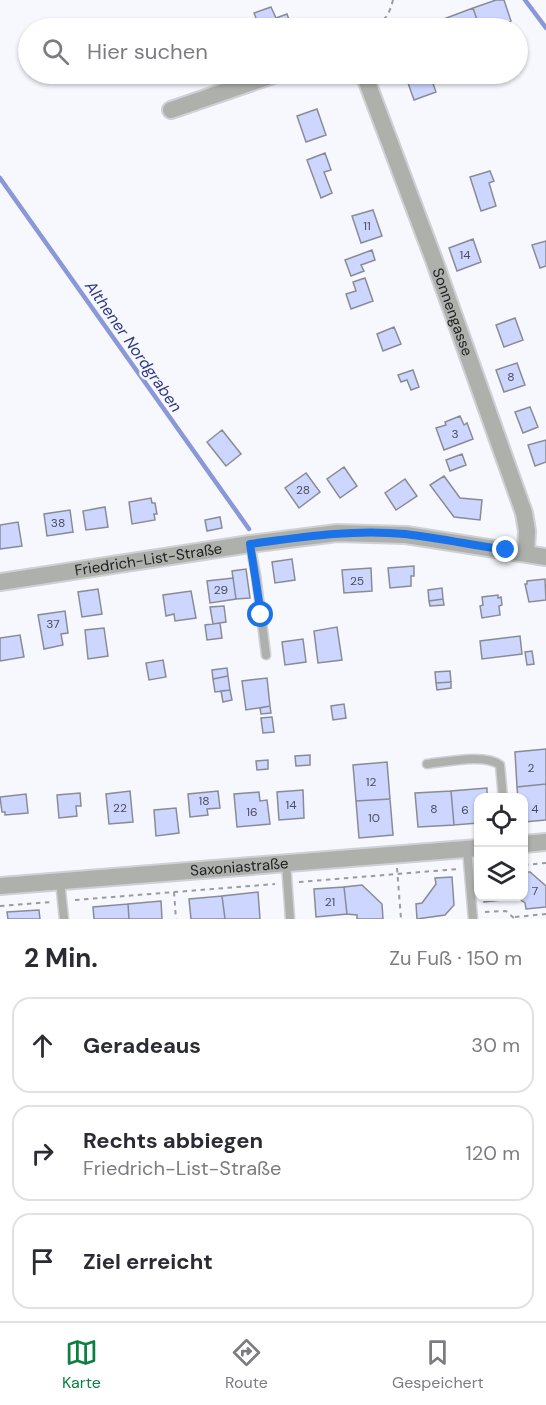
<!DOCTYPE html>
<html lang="de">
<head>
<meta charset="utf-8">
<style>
	body { margin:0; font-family:"DM Sans",sans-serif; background:#f7f7f7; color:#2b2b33 }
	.controls { position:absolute; right:18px; bottom:18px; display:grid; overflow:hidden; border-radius:12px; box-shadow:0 2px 4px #0004 }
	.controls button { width:54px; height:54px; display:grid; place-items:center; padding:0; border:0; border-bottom:2px solid #e1e1e2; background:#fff; color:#2b2b33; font:30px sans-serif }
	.stop { position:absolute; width:18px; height:18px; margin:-14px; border:4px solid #1a73e8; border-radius:50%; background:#fff }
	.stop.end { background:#1a73e8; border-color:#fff; box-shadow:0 2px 6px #0008 }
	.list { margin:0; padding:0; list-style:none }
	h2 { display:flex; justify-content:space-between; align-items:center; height:78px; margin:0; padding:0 24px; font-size:26px }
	h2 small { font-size:20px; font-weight:400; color:#7c7c81 }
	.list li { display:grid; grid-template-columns:39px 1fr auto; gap:18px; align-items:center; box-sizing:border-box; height:96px; margin:0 12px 12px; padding:0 12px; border:2px solid #e1e1e2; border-radius:18px }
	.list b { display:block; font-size:22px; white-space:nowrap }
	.list p { margin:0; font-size:20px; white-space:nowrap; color:#7c7c81 }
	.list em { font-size:20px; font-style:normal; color:#7c7c81 }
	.icon { flex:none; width:33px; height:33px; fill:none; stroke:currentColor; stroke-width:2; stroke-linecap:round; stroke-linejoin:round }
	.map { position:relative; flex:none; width:546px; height:919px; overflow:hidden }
	.search { position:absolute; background:#fff; box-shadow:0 2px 4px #0004; left:18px; right:18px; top:18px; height:66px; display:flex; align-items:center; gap:15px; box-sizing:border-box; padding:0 21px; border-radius:33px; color:#7c7c81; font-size:22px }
	.sheet { height:402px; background:#fff }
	nav { display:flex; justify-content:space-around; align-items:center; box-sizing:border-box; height:84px; border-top:2px solid #e1e1e2; background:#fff; font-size:16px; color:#7c7c81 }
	nav a { display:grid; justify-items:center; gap:3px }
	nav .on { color:#0b8043 }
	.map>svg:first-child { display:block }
</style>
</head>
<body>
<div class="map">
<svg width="546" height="919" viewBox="0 0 546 919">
	<rect width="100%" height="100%" fill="#f7f8fe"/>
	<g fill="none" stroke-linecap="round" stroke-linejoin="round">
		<path stroke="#8b98d8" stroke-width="4.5" d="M525 0 546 28
			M0 178 249 529"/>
	</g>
	<path fill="#ccd6fe" stroke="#8a8c94" stroke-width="1.5" d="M496 0H504L511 21 489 28H480L473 8Z
		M271 7 276 18 287 14 292 28H260L254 13Z
		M473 8 480 28H444L441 20Z
		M424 19 427 28H401V27Z
		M430 75 436 92 414 100 408 83Z
		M317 109 326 135 306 142 297 116Z
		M325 153 331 170 324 172 332 193 321 198 307 160Z
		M490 171 494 181 489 183 496 206 481 211 470 177Z
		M373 210 382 236 361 243 352 216Z
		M473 239 481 262 457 271 449 248Z
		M546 241V266L540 268 532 245Z
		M372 250 375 260 361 265 364 271 351 276 345 260Z
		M365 278 373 301 351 309 346 294 356 291 353 282Z
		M515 318 523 340 504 347 496 325Z
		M394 327 401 344 383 351 377 334Z
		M517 363 525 385 504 392 496 370Z
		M413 370 419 387 411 390 407 380 401 382 398 375Z
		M530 407 538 427 523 433 515 412Z
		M460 416 464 425 467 423 473 439 444 450 436 428 446 425 445 422Z
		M222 430 241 454 226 466 207 442Z
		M546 440V462L535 466 528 445Z
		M462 454 466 465 450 471 446 460Z
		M344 467 357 486 340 498 327 479Z
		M306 473 320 492 299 508 285 488Z
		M444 476 460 498 482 500 480 520 454 517 430 485Z
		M405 479 417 496 396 510 385 493Z
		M151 498 152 503H155L157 514H154L155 520 132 524 129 502Z
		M105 507 108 527 86 530 83 511Z
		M70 510 73 532 47 536 44 514Z
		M220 517 222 528 207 531 205 520Z
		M18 522 22 546 0 549V525Z
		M292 559 295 580 275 583 272 562Z
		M414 566V576H411V586L390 588 388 568Z
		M371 568 372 591 344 593 342 570Z
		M246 569 250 598 236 599 232 571Z
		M233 578 236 599 210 603 207 581Z
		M545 579 546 600 529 602 525 584H527V581Z
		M442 588 443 599 429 601 428 590Z
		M98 589 102 614 82 617 78 592Z
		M191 591 196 618 175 621 174 614 166 616 163 595Z
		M498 595V598L501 597 502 605 499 606 500 615 482 618 480 606 483 605 482 597Z
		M443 599 444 605 430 606 429 601Z
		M224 606 226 622 213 624 210 607Z
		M65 611 68 633 61 634 63 645 44 649 38 615Z
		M220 623 222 638 207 640 205 625Z
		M337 627 342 660 318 663 314 631Z
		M104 628 108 656 88 659 85 630Z
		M20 635 24 657 0 661V638Z
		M520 636 522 654 482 659 480 641Z
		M303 639 306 662 285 665 282 642Z
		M532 651 534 664 527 665 525 652Z
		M163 660 166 677 149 680 146 663Z
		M227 668 228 676 213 679 212 670Z
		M450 671 451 682 436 683 435 672Z
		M228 676 230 690 215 692 213 679Z
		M267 678 270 706 246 710 242 681Z
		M451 682V688L437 690 436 683Z
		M230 690 232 700 223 702 221 691Z
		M344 704 346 718 333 720 331 706Z
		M270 706 271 713 261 714 260 708Z
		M272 717 274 732 263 733 261 718Z
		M546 749V784L517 787 515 752Z
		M310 755V765L296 766 295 756Z
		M268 760V769L257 770 256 761Z
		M387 762 390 799 356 801 353 765Z
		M546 784V820L524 822V798H518L517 787Z
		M487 788V798H478V823L454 825 451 791Z
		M303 790 304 818 279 820 277 792Z
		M130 791 133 822 109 824 106 794Z
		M218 791 220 808 207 809 208 815 190 817 188 794Z
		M451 791 454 825 418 827 415 793Z
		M259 792 260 801 267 800 270 824 237 827 234 794Z
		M80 793 81 806H76L77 816 59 818 57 795Z
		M26 794 28 813 5 815V812H2L0 797Z
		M390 799 393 835 359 838 356 801Z
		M176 808 179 833 156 836 154 810Z
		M524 872H530L546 886V907L526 909 525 903 519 899H513V896H524Z
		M452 877 454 905 445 915 417 919 416 904 422 903 436 884 435 878Z
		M362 885 382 904 383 919H357V915L347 914 344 887Z
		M344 887 347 914 316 917 314 889Z
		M258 892 260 919H225L222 896Z
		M222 896 225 919H191L189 899Z
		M483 896H513V899L484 902Z
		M161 901 162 919H129L128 904Z
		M128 904 129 919H94L93 907Z
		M39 910 40 919H8L7 912Z"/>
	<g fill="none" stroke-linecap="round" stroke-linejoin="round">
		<g stroke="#d0d1d7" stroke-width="11">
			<path id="lane" d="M250 544 256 575 266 655
				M427 764C446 762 485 753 500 765L503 798
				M467 849 473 919
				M286 863 290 919
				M60 881 64 919"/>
		</g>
		<g stroke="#d0d1d7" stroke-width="20">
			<g id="street">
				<path id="s1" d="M364 74 434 260 524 513 527 531 526 553"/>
				<path d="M171 110 276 74"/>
				<path id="s2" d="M0 582 250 544 337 533 406 535 546 557"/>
				<path d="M524 844 546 842"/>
				<path id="s3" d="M0 886 478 848"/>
			</g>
		</g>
		<path stroke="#9a9ba0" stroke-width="2" stroke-dasharray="4.5 4.5" stroke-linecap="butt" d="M358 28C381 20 386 26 393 0
			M524 865 546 863
			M397 868 401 919
			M299 882 458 869
			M174 892 176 919
			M75 900 275 884
			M0 906 51 902
			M485 912 506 911 515 919
			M515 917 546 914"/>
		<use href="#lane" stroke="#aeb0ac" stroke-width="8"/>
		<use href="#street" stroke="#aeb0ac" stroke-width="16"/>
	</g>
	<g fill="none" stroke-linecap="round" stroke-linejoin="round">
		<path stroke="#1a73e8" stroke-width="8" d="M261 615 250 544C302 537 353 529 405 534 439 538 472 545 506 550"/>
	</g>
	<g text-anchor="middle" stroke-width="5" stroke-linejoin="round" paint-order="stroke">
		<g font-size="12" fill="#4b4e5a">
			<text x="367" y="230">11</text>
			<text x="465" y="259">14</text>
			<text x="511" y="381">8</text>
			<text x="455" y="438">3</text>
			<text x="303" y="494">28</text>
			<text x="58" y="527">38</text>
			<text x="357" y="585">25</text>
			<text x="221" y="594">29</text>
			<text x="53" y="628">37</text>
			<text x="531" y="772">2</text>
			<text x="371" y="786">12</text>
			<text x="204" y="805">18</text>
			<text x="291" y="809">14</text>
			<text x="120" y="812">22</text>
			<text x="434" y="813">8</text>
			<text x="535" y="813">4</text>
			<text x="465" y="814">6</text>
			<text x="252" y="816">16</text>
			<text x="374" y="822">10</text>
			<text x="535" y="895">7</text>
			<text x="330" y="906">21</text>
		</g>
		<g font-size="15" fill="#202124" stroke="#f7f8fe">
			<text dy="5" stroke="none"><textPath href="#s1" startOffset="254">Sonnengasse</textPath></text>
			<text dy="5" stroke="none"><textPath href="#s2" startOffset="150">Friedrich-List-Straße</textPath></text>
			<text dy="5" stroke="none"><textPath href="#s3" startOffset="240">Saxoniastraße</textPath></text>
		</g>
		<g font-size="16" font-style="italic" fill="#313884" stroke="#f7f8fe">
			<text transform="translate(134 346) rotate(55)" y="6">Althener Nordgraben</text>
		</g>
	</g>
</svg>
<div class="controls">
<button><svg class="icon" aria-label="locate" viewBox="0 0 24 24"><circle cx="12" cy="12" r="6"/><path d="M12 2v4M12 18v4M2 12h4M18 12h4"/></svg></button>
<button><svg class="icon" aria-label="layers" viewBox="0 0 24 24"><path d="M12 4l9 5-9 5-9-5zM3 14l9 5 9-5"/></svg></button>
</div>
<div class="stop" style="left:261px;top:615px"></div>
<div class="stop end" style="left:506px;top:550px"></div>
<div class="search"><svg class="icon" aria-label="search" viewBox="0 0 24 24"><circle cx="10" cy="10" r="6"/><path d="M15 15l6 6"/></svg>Hier suchen</div>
</div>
<section class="sheet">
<h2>2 Min.<small>Zu Fuß · 150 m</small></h2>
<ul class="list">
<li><svg class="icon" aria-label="ahead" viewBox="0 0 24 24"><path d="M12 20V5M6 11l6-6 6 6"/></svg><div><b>Geradeaus</b></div><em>30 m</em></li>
<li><svg class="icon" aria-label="right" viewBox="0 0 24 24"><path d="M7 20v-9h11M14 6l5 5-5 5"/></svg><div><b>Rechts abbiegen</b><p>Friedrich-List-Straße</p></div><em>120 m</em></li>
<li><svg class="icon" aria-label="arrive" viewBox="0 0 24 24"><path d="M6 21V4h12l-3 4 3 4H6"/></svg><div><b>Ziel erreicht</b></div></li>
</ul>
</section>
<nav>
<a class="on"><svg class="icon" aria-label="map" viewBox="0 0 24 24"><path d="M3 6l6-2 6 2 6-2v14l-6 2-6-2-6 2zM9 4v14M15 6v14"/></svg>Karte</a>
<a><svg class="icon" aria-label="directions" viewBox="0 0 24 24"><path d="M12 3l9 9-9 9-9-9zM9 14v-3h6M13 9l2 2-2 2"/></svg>Route</a>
<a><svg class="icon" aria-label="saved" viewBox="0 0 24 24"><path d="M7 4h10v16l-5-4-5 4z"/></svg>Gespeichert</a>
</nav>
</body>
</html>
